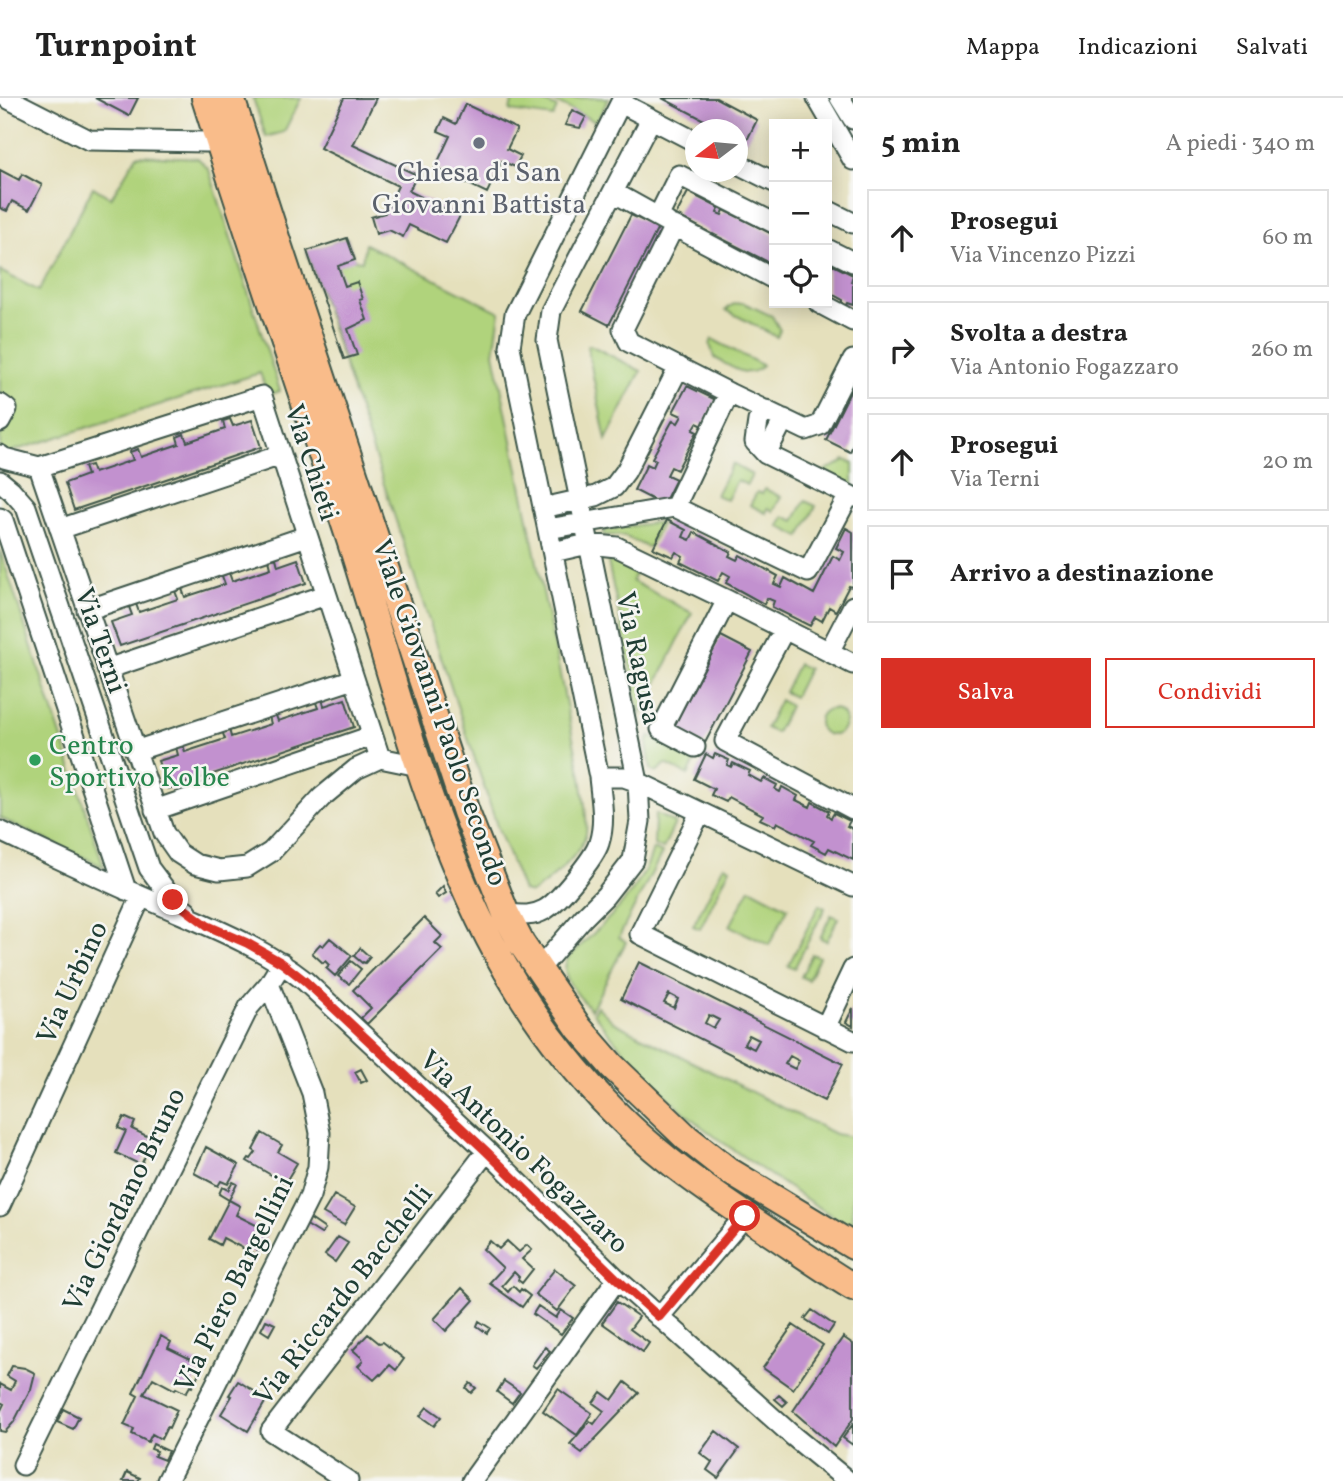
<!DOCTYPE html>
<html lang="it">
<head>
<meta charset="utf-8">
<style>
	body { margin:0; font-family:Vollkorn,serif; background:#f2f2f2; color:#222 }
	.controls { position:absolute; right:21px; top:21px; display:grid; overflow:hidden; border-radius:0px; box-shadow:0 4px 18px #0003 }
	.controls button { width:63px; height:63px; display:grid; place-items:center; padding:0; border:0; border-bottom:2px solid #e0e0e0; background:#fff; color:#222; font:35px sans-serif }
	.compass { position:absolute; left:685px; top:21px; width:63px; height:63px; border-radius:50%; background:#fff; box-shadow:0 4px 18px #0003; rotate:254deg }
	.stop { position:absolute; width:21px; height:21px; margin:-16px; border:5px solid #d93025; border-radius:50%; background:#fff }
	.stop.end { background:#d93025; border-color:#fff; box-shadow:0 2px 7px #0008 }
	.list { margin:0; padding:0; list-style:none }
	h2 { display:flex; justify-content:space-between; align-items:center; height:91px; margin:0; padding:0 28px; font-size:30px }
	h2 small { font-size:23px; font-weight:400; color:#767676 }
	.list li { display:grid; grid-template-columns:46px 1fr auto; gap:21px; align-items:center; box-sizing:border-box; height:98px; margin:0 14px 14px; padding:0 14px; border:2px solid #e0e0e0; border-radius:0px }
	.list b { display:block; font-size:26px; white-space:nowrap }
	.list p { margin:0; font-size:23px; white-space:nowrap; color:#767676 }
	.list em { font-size:23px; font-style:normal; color:#767676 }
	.actions { display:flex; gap:14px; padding:21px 28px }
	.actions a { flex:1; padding:16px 0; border:2px solid #d93025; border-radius:0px; text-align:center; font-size:24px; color:#d93025 }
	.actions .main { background:#d93025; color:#fff }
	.icon { flex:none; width:38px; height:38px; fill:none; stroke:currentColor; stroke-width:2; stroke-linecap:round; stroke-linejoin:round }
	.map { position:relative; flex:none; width:853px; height:1383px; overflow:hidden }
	header { display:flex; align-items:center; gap:42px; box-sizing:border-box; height:98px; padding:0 35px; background:#fff; border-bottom:2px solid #e0e0e0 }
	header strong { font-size:33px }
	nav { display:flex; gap:38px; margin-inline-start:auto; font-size:24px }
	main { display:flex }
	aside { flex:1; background:#fff }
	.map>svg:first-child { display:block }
</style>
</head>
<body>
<header>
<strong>Turnpoint</strong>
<nav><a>Mappa</a><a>Indicazioni</a><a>Salvati</a></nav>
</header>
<main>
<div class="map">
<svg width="853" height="1383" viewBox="0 0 853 1383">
	<rect width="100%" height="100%" fill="#f6f6f2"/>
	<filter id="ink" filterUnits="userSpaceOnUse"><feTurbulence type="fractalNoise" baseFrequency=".0143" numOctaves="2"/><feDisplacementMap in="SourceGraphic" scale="14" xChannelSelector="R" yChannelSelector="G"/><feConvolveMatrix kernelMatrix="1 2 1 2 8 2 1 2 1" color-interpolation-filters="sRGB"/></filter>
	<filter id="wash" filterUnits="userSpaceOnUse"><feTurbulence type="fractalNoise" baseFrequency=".00686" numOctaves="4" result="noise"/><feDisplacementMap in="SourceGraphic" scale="28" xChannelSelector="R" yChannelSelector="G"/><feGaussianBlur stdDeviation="1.57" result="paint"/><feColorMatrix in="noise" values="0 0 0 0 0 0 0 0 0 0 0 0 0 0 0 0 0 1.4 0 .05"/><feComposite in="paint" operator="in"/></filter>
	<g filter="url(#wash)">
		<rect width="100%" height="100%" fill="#e5e0bc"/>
		<path fill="#b0d37c" stroke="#688858" stroke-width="2" d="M253 0H301L284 34 266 39Z
			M513 0H536L557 10 553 19 510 13Z
			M547 0H609L596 24Z
			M137 57 198 60 209 72 280 293 268 297 260 275 7 355 0 351V339L18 306 0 295V173L39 193 93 89 111 100Z
			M347 140 355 162 362 163 365 146 500 214 494 255 581 679C583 696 588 719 586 735 582 756 549 784 531 795L523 793 497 728 307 154Z
			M739 205H744L772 218 780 232 777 239 726 212 732 207Z
			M712 241 762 267C750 284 729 267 715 260L710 247Z
			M590 247 641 273 606 342 587 248Z
			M845 362 853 365V388L823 374C829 368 839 369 845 362Z
			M732 366 752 377 747 387 737 382 727 402 716 397Z
			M765 391 781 399 773 413 768 410 766 415 750 407 757 394 762 396Z
			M805 403 816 408 800 439 779 428 784 418 794 423Z
			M659 424 661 426 650 448 647 449 624 438 603 437V434L606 432Z
			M0 452 104 769 0 720Z
			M610 460 619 462 637 471 632 483 692 515 640 618 608 464Z
			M798 566 808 571 794 599 784 594Z
			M408 568 472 758 466 760 402 569Z
			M780 602 790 608 776 635 766 630Z
			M819 624a13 13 0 1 1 26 0a13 13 0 1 1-26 0Z
			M650 638 696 662 688 677 666 666 656 674 651 672 647 645Z
			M656 716 675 725 663 751 654 747 655 718Z
			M653 751 662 755 619 839 626 844 591 912C579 897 556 878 569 859 601 827 641 796 653 751Z
			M724 767 730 770 700 831 693 828Z
			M750 790 788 810 769 847 730 828Z
			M819 807 825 810 794 871 788 868Z
			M831 817 838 820 827 843 820 840Z
			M812 856 819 859 808 882 801 879Z
			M597 908 613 924 835 1036 853 1039V1124L850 1126H844C795 1093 744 1062 697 1025 658 993 624 955 593 915Z"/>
		<g id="blocks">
			<path fill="#c291cf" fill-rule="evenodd" d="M95 0H138L129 18Z
				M344 0H376L353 47 417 77 409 93 460 118 446 145 409 127 403 139 389 132 376 136 371 119 385 115 398 88 320 50Z
				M662 0H716L757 22 746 44 738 39V32H723Z
				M465 6 517 31 507 51 521 58 515 69 502 63 487 95 435 70 450 38 438 33 444 20 456 26Z
				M572 12 586 19 580 30 565 27Z
				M0 72 19 82 22 76 42 87 29 112 12 103 7 113 0 110Z
				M688 94 719 110 717 115 722 117 724 112 774 137V167L713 136 709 138 707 136V133L676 117Z
				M631 117 658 130 609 227 582 213Z
				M347 140 355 162 338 168 345 188 357 184 363 201 360 202 367 222 348 231 357 257 344 261 307 153Z
				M827 164 853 177 851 184 853 185V207L847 205 846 207H842V202L827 194Z
				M687 288 716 302 703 328 697 325 693 332 697 334 677 372 671 369 667 377 676 381 663 407 634 392 647 366 653 369 656 362 652 360 673 322 678 325 682 318 673 314Z
				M853 288V347L850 354 826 342Z
				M230 321 233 328 252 322 261 349 74 412 65 385 87 377 84 369 91 367 94 375 133 362 130 354 138 351 141 359 179 346 177 339 184 336 187 344 225 331 223 323Z
				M667 422 686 432 683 439 690 442 694 434 731 454 729 458 737 462 740 457 778 478 774 486 781 489 785 480 814 496 833 458 840 462 844 454 836 450 846 430 853 434V487L852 489 849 488 836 513 829 509 822 523 815 519 810 528 772 509 774 503 767 500 764 506 726 485 730 478 723 474 718 483 680 464 683 458 676 454 673 459 653 450Z
				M276 460 278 468 298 461 306 485 120 548 111 524 132 517 129 509 136 506 139 514 178 501 175 493 182 491 185 499 225 486 222 478 229 475 232 483 271 470 269 462Z
				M721 538 752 554 704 647 673 630Z
				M322 600 324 608 345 601 354 629 168 691 158 663 178 657 176 649 183 646 185 654 225 641 222 633 229 631 231 639 271 626 269 618 275 615 278 623 318 610 315 602Z
				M706 656 713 660 715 656 729 662 727 667 731 669 733 665 750 673 748 677 761 684 764 680 777 687 775 691 780 694 782 689 798 698 796 702 810 709 812 704 829 713 827 717 831 720 834 715 850 723 847 728 853 731V762L829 750 826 755 811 747 814 743 777 724 775 728 760 721 763 717 729 699 726 704 711 697 714 691 694 681Z
				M443 788 446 795 438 800 435 796Z
				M424 820 442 838 435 845 442 851 367 926 361 920 371 910 353 892Z
				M330 840 352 858 335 878 326 870 329 867 325 863 323 865 312 855 320 846 323 848Z
				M360 850 370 859 365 865 363 864 362 865 354 858Z
				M351 863 361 871 349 886 338 878Z
				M639 864 843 966 824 1003 621 901ZM669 896 678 901 674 910 664 905ZM709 917 719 922 714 930 705 925ZM749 937 759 942 754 951 744 946ZM790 958 799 963 795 971 785 966Z
				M853 910V928L846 924Z
				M361 971 367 982 361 985 355 974Z
				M124 1019 135 1024 132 1031 153 1041 141 1067 116 1055 126 1033 118 1030Z
				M262 1035 282 1047 278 1054 297 1065 285 1085 247 1063 249 1060 251 1061 256 1054 253 1052Z
				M206 1049 239 1067 228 1086 221 1083 218 1088 194 1075Z
				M233 1084 237 1086 229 1102 219 1096 222 1089 228 1092Z
				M334 1097 355 1109 344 1127 323 1115Z
				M229 1102 240 1108 236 1117 260 1129 259 1132 267 1136 256 1157 223 1140 220 1147 209 1141Z
				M309 1120 325 1131 321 1136 305 1126Z
				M338 1139 348 1145 335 1164 325 1157Z
				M490 1143 499 1151 507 1143 519 1154 527 1147 532 1152 522 1161 533 1171 522 1185 518 1182 519 1179 514 1174 502 1188 508 1194 513 1188 519 1194 521 1191 530 1198 522 1209 489 1185 503 1170 483 1151Z
				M555 1171 576 1188 557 1213 535 1196Z
				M462 1190 474 1202 446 1233 434 1221Z
				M617 1204 639 1219 630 1231 649 1245 643 1254 602 1225Z
				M538 1208 556 1220 561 1212 573 1220 561 1236 533 1216Z
				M812 1212 834 1227 828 1236 805 1221Z
				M266 1222 275 1226 269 1237 261 1232Z
				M479 1223 490 1230 487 1235 477 1228Z
				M793 1227 823 1247 793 1291 763 1270Z
				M368 1236 379 1245 383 1244 404 1261 396 1272 390 1267 381 1277 380 1276 374 1282 358 1268 363 1263 362 1260 353 1252Z
				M161 1238 171 1244 168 1250 203 1267 192 1289 190 1288 186 1295 176 1290 175 1292 153 1280 144 1296 177 1312 169 1330 167 1329 161 1341 152 1336 148 1344 132 1336 134 1331 124 1327 138 1298 133 1295Z
				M843 1239 853 1246V1321L834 1349 793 1313Z
				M545 1249 550 1253 536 1270 532 1267Z
				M12 1268 25 1270 35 1275 31 1291 14 1324 5 1334 0 1333V1314L4 1306 0 1304V1286L11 1292 15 1283 7 1278Z
				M238 1283 267 1301 248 1333 221 1316 232 1298 229 1297Z
				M504 1283 520 1294 512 1305 497 1294Z
				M625 1284 639 1295 582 1355 570 1346 590 1323 594 1326 604 1313 593 1305 601 1294 612 1302Z
				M470 1285 476 1290 471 1295 466 1290Z
				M558 1291 592 1315 577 1337 543 1313Z
				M779 1297 787 1304 783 1308 775 1301Z
				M427 1309 441 1319 434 1328 420 1318Z
				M63 1311 79 1319 73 1331 57 1324Z
				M853 1326V1347L843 1340Z
				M716 1333 739 1351 718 1380 707 1372 712 1364 700 1355Z
				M153 1346 168 1353 164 1362 154 1358 157 1353 151 1351Z
				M127 1374 140 1380 138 1383H123Z"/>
		</g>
	</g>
	<g filter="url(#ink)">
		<use href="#blocks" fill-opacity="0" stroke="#3d5548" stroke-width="2"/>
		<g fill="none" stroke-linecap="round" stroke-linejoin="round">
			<g stroke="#3d5548" stroke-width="23">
				<path id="minor" d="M7 0 89 42 206 44 218 41
					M817 0 853 62
					M840 0 853 21
					M621 5 696 44
					M738 66 774 84
					M613 94 667 124
					M827 112 853 125
					M658 119 679 77 774 125
					M827 151 853 164
					M774 181 674 128 623 231 629 244 729 295 806 332 820 327 853 262
					M819 205 853 223
					M729 295 675 409 808 474 849 397
					M0 306 7 311 0 324
					M766 312 758 323 755 344 766 356 853 399
					M766 356 784 321
					M0 357 4 360 39 369
					M0 383 11 392 26 409 149 770 173 802 187 813
					M543 410 596 398 614 389 626 373 679 269
					M0 420 3 422 126 792
					M60 431 281 357
					M548 431 675 409
					M553 454 588 446 617 449 727 502 853 566
					M87 512 307 438
					M784 532 725 643 853 711
					M829 554 853 508
					M107 571 326 497
					M695 649 661 631 727 502
					M135 653 354 581
					M380 660 262 298 39 369 164 735 178 755 195 766 219 772 247 769 271 754 322 699 356 671 380 660 409 666 419 665
					M599 679H624L638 684 853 788
					M155 712 372 638
					M700 715 640 836 853 943
					M0 733C51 757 101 781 152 803 205 827 259 846 305 883L487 1053 617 1181 793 1338 848 1383
					M506 816C519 817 532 819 544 812 558 805 595 759 599 745 606 723 601 701 599 679L510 249 515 216 623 0
					M539 871 583 820 605 798 633 762 640 723 638 684 547 242 551 213 651 21
					M825 930 853 871
					M0 1108 141 799
					M659 1219 745 1118
					M23 1367 249 909 269 886 282 865
					M167 1383 310 1098 318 1069 320 1035 312 995 269 886
					M348 1383 271 1333 487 1053
					M472 1383 617 1181"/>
			</g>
			<g stroke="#3d5548" stroke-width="30">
				<path id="major" d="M205 0C253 152 305 303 354 454 408 627 448 813 564 957 595 996 629 1031 668 1062 700 1088 736 1111 771 1135 798 1153 825 1172 853 1189
					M231 0 279 149 466 714 506 816 521 845 579 930 612 968 687 1040 729 1073 853 1148"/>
			</g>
			<use href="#minor" stroke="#fff" stroke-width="19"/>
			<use href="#major" stroke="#f9bc8a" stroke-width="26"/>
		</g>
	</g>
	<g fill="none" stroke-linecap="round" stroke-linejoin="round" filter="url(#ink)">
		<path stroke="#d93025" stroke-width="9" d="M173 802 208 828 247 845 282 865 305 883 486 1053 617 1181 659 1219 745 1118"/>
	</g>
	<circle fill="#6b7280" stroke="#f6f6f2" stroke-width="2.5" cx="479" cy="45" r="7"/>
	<circle fill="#2e9e5b" stroke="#f6f6f2" stroke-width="2.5" cx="35" cy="662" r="7"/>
	<g text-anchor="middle" stroke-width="5" stroke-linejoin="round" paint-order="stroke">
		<g font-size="28" fill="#5b616d" stroke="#f6f6f2">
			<text x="479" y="83">Chiesa di San<tspan x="479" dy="32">Giovanni Battista</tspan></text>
		</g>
		<g font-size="28" fill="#1f3d34" stroke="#f6f6f2">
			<text transform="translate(313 364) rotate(72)" y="10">Via Chieti</text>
			<text transform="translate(102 542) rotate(71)" y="10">Via Terni</text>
			<text transform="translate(640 560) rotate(78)" y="10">Via Ragusa</text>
			<text transform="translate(441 614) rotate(71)" y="10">Viale Giovanni Paolo Secondo</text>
			<text transform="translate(71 884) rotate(-65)" y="10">Via Urbino</text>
			<text transform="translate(525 1053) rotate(44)" y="10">Via Antonio Fogazzaro</text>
			<text transform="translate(123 1101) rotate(-64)" y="10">Via Giordano Bruno</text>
			<text transform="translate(233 1185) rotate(-64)" y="10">Via Piero Bargellini</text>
			<text transform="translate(342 1196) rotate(-52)" y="10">Via Riccardo Bacchelli</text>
		</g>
		<g font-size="28" fill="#27864d" stroke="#f6f6f2" text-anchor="start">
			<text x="49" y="656">Centro<tspan x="49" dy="32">Sportivo Kolbe</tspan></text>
		</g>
	</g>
</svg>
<div class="controls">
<button>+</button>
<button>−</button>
<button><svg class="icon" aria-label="locate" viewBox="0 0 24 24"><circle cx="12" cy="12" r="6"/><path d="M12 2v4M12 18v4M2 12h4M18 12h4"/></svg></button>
</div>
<svg class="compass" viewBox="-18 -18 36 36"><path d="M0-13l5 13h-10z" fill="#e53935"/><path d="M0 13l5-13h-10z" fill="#767676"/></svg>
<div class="stop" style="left:745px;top:1118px"></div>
<div class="stop end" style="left:173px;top:802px"></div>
</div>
<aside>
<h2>5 min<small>A piedi · 340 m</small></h2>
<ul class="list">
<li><svg class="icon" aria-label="ahead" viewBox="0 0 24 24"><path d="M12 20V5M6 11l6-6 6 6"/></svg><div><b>Prosegui</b><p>Via Vincenzo Pizzi</p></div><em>60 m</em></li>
<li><svg class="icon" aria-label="right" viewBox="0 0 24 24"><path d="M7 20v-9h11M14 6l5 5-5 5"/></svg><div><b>Svolta a destra</b><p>Via Antonio Fogazzaro</p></div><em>260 m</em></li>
<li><svg class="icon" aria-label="ahead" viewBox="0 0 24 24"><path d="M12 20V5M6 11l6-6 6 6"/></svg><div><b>Prosegui</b><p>Via Terni</p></div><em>20 m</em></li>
<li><svg class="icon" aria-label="arrive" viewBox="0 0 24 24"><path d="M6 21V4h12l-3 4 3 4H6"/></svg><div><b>Arrivo a destinazione</b></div></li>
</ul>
<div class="actions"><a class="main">Salva</a><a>Condividi</a></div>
</aside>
</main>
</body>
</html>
